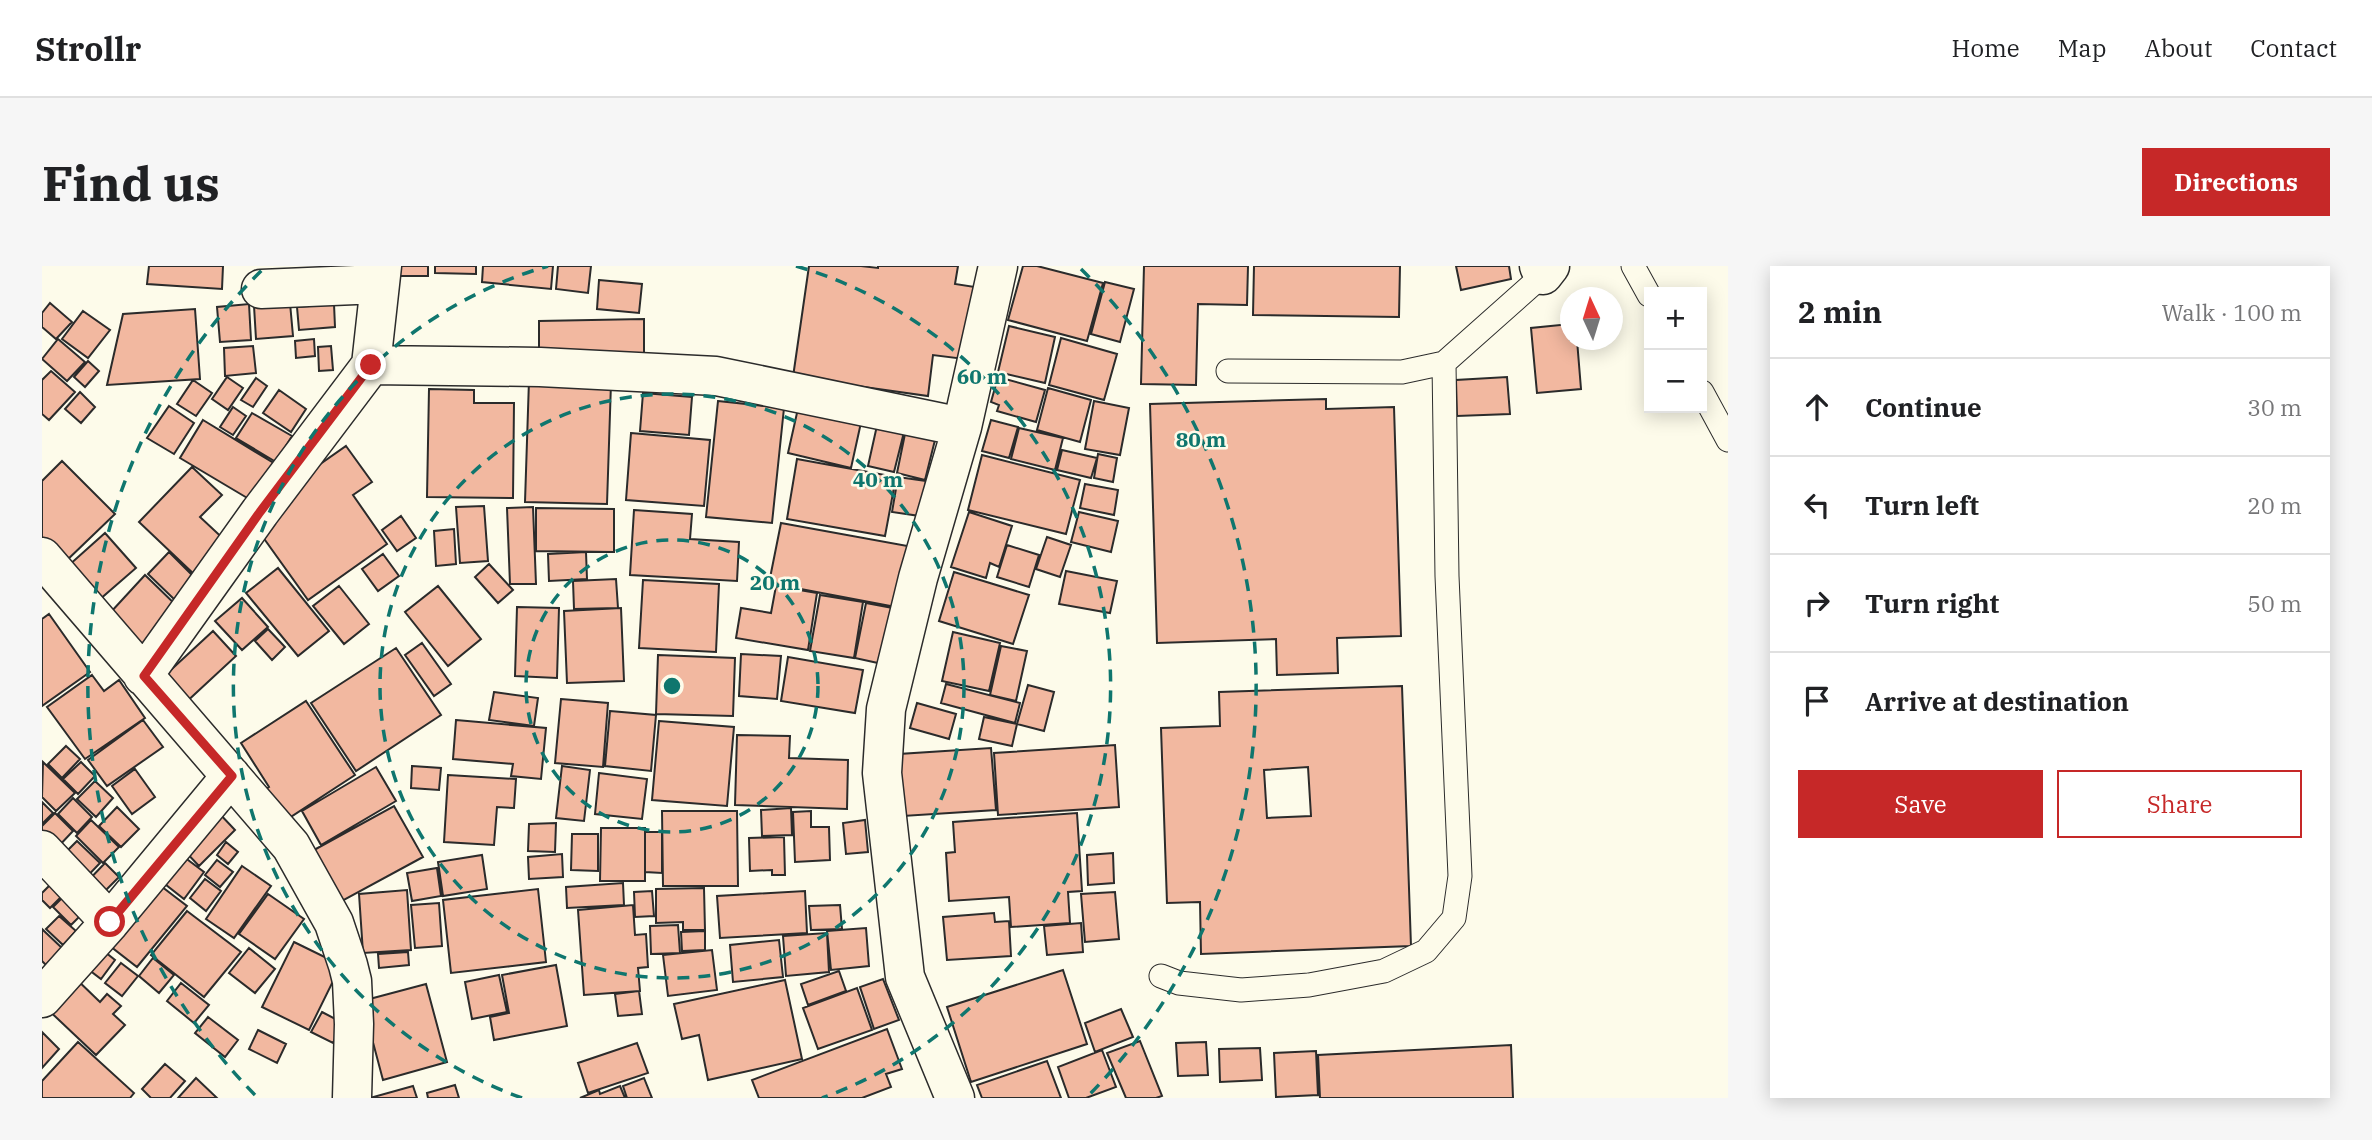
<!DOCTYPE html>
<html lang="en">
<head>
<meta charset="utf-8">
<style>
	body { margin:0; font-family:"IBM Plex Serif",serif; background:#f6f6f6; color:#202124 }
	.controls { position:absolute; right:21px; top:21px; display:grid; overflow:hidden; border-radius:0px; box-shadow:0 4px 18px #0003 }
	.controls button { width:63px; height:63px; display:grid; place-items:center; padding:0; border:0; border-bottom:2px solid #e0e0e0; background:#fff; color:#202124; font:35px sans-serif }
	.compass { position:absolute; left:1518px; top:21px; width:63px; height:63px; border-radius:50%; background:#fff; box-shadow:0 4px 18px #0003; rotate:356deg }
	.stop { position:absolute; width:21px; height:21px; margin:-16px; border:5px solid #c62828; border-radius:50%; background:#fff }
	.stop.end { background:#c62828; border-color:#fff; box-shadow:0 2px 7px #0008 }
	.list { margin:0; padding:0; list-style:none }
	h2 { display:flex; justify-content:space-between; align-items:center; height:91px; margin:0; padding:0 28px; font-size:30px }
	h2 small { font-size:23px; font-weight:400; color:#757577 }
	.list li { display:grid; grid-template-columns:46px 1fr auto; gap:21px; align-items:center; box-sizing:border-box; height:98px; padding:0 28px; border-top:2px solid #e0e0e0 }
	.list b { display:block; font-size:26px; white-space:nowrap }
	.list em { font-size:23px; font-style:normal; color:#757577 }
	.actions { display:flex; gap:14px; padding:21px 28px }
	.actions a { flex:1; padding:16px 0; border:2px solid #c62828; border-radius:0px; text-align:center; font-size:24px; color:#c62828 }
	.actions .main { background:#c62828; color:#fff }
	.icon { flex:none; width:38px; height:38px; fill:none; stroke:currentColor; stroke-width:2; stroke-linecap:round; stroke-linejoin:round }
	.map { position:relative; flex:none; width:1686px; height:832px; overflow:hidden; border-radius:0px }
	header { display:flex; align-items:center; gap:42px; box-sizing:border-box; height:98px; padding:0 35px; background:#fff; border-bottom:2px solid #e0e0e0 }
	header strong { font-size:33px }
	nav { display:flex; gap:38px; margin-inline-start:auto; font-size:24px }
	.intro { display:flex; align-items:center; justify-content:space-between; box-sizing:border-box; height:168px; padding:0 42px }
	h1 { margin:0; font-size:49px }
	.button { padding:18px 32px; border-radius:0px; background:#c62828; color:#fff; font-size:24px; font-weight:700 }
	main { display:flex; gap:42px; padding:0 42px }
	aside { flex:1; background:#fff; border-radius:0px; box-shadow:0 4px 18px #0003 }
	.map>svg:first-child { display:block }
</style>
</head>
<body>
<header>
<strong>Strollr</strong>
<nav><a>Home</a><a>Map</a><a>About</a><a>Contact</a></nav>
</header>
<div class="intro"><h1>Find us</h1><a class="button">Directions</a></div>
<main>
<div class="map">
<svg width="1686" height="832" viewBox="0 0 1686 832">
	<rect width="100%" height="100%" fill="#fdfbea"/>
	<path fill="#f2b8a0" stroke="#2b2b2b" stroke-width="2" fill-rule="evenodd" d="M107 0H181L180 23 105 18Z
		M350 0H386V10H350Z
		M393 0H434V8L393 7Z
		M441 0H511L509 23 440 16Z
		M516 0H549L546 27 514 23Z
		M767 0H819L836 2V0H916L913 18 933 21 922 93 891 89 886 130 751 111Z
		M981 0H995L1061 17 1045 75 966 54Z
		M1102 0H1206L1205 39 1156 38 1154 119 1099 118Z
		M1212 0H1358L1357 51 1211 49Z
		M1414 0H1467L1469 13 1419 24Z
		M557 14 600 18 597 47 555 43Z
		M1063 16 1092 23 1078 76 1049 68Z
		M8 37 30 56 14 73 0 61V47Z
		M248 37 251 70 214 73 212 40Z
		M207 38 209 74 178 76 175 41Z
		M292 38 293 61 257 64 255 41Z
		M153 43 158 113 65 119 81 48Z
		M41 45 68 64 46 92 20 73Z
		M602 53V96L497 98V55Z
		M1528 58V74H1535L1539 123 1495 127 1489 62Z
		M967 60 1013 71 1003 117 956 106Z
		M1019 72 1075 88 1062 134 1007 119Z
		M16 73 43 96 25 115 0 93Z
		M272 73 273 90 254 92 253 75Z
		M211 80 214 107 183 110 182 82Z
		M289 80 291 104 277 105 276 81Z
		M46 95 57 105 43 121 32 111Z
		M9 105 33 126 7 154 0 148V114Z
		M185 111 201 122 186 144 170 133Z
		M956 111 1003 124 994 156 955 145 957 139 949 136Z
		M1465 111 1468 148 1415 150 1414 114Z
		M214 112 225 120 211 141 199 134Z
		M151 114 170 127 154 150 135 138Z
		M487 114 569 117 565 238 483 236Z
		M1006 122 1049 134 1038 176 995 164Z
		M387 123 432 124V137H472L471 232 385 231Z
		M237 124 264 143 249 166 221 147Z
		M38 126 53 141 39 157 23 143Z
		M601 127 650 131 647 169 598 165Z
		M1284 133V143L1352 141 1359 370 1295 372 1296 407 1235 409 1234 373 1115 377 1108 138Z
		M676 135 742 142 730 257 664 251Z
		M1052 135 1087 142 1078 189 1043 183Z
		M757 138 820 152 809 202 746 187Z
		M127 140 152 157 132 188 105 172Z
		M191 141 204 150 191 169 178 161Z
		M210 147 250 170 234 196 194 172Z
		M161 154 235 199 212 236 138 192Z
		M949 154 976 161 967 192 940 185Z
		M836 155 863 162 852 206 826 200Z
		M977 162 1021 172 1013 204 969 193Z
		M864 163 894 170 883 214 855 207Z
		M589 167 668 174 662 240 584 234Z
		M304 180 330 216 311 229 345 278 266 334 218 267 247 220Z
		M1020 184 1055 192 1049 212 1015 204Z
		M1056 188 1075 192 1071 216 1052 212Z
		M940 189 1038 214 1024 268 926 244Z
		M755 193 854 211 843 270 745 253Z
		M20 195 73 248 22 297 0 275V215Z
		M150 201 180 229 158 251 187 278 155 311 97 256Z
		M856 211 884 215 878 250 850 246Z
		M1043 218 1076 224 1072 249 1038 242Z
		M442 240 446 295 418 297 414 241Z
		M491 241 494 318H468L465 242Z
		M494 242 572 243V286L494 285Z
		M592 244 650 248 648 273 697 276 695 315 588 309Z
		M927 246 970 260 957 301 948 297 944 312 909 301Z
		M1037 246 1076 255 1069 286 1029 276Z
		M359 250 374 272 355 285 340 264Z
		M739 257 871 281 859 342 727 317Z
		M412 263 414 298 394 300 392 265Z
		M63 267 94 302 57 334 26 300Z
		M1005 271 1029 279 1018 311 994 303Z
		M965 279 997 289 987 321 955 311Z
		M127 286 154 313 134 335 106 308Z
		M544 286 545 313 507 315 506 288Z
		M341 288 357 310 336 325 320 303Z
		M447 298 471 324 456 337 433 311Z
		M236 302 287 365 256 390 204 327Z
		M1024 305 1075 315 1068 347 1017 338Z
		M912 306 987 329 971 378 897 355Z
		M103 309 138 343 102 380 68 347Z
		M574 313 576 342 532 343 531 315Z
		M601 314 677 318 674 386 597 382Z
		M297 320 327 358 302 378 271 340Z
		M396 320 439 373 406 400 363 346Z
		M734 320 775 327 766 384 694 372 699 342 729 347Z
		M778 329 821 336 812 392 768 385Z
		M200 332 226 361 200 384 173 355Z
		M824 337 856 343 845 399 813 392Z
		M475 341 517 342 515 412 473 410Z
		M579 342 582 415 525 417 522 345Z
		M7 348 48 406 0 440V353Z
		M226 363 243 381 230 394 213 375Z
		M171 365 194 390 141 439 118 414Z
		M911 366 958 377 947 425 900 415Z
		M380 377 409 418 392 430 363 389Z
		M959 380 985 385 974 435 948 429Z
		M354 382 399 449 314 505 269 437Z
		M699 388 739 390 735 433 697 430Z
		M616 389 693 392 691 450 614 448Z
		M746 391 821 404 813 447 739 435Z
		M50 409 62 425 77 414 103 452 43 493 5 441Z
		M904 418 978 437 973 457 899 437Z
		M986 419 1012 426 1002 465 975 458Z
		M1360 420 1369 680 1159 688 1158 636 1125 637 1119 462 1178 460 1177 426ZM1266 501 1269 550 1225 552 1222 504Z
		M452 426 496 432 492 460 447 454Z
		M519 433 566 437 561 501 513 497Z
		M264 435 313 509 244 554 224 523 227 521 199 477Z
		M875 437 914 448 907 473 868 462Z
		M568 445 614 449 609 505 563 500Z
		M942 451 975 458 970 480 937 473Z
		M101 454 121 481 65 520 46 494Z
		M414 454 504 462 499 513 469 510 471 498 411 493Z
		M617 455 692 461 685 540 610 534Z
		M695 469 748 470 747 492 806 494 805 543 693 539Z
		M1073 479 1077 541 956 549 952 487Z
		M24 480 38 493 20 512 6 498Z
		M949 482 954 544 861 550 857 488Z
		M1 496 33 527 14 545 0 531Z
		M39 496 53 510 36 528 21 513Z
		M370 500 399 502 397 524 369 522Z
		M520 500 548 504 542 555 514 552Z
		M334 501 354 535 279 579 260 545Z
		M93 503 113 531 90 548 70 520Z
		M557 507 605 513 600 553 553 548Z
		M406 509 474 513 472 542 455 541 452 579 402 576Z
		M53 515 71 532 54 551 35 533Z
		M31 532 50 551 35 567 16 548Z
		M0 536 11 547 0 558Z
		M352 540 381 591 300 635 272 584Z
		M75 541 97 563 79 581 57 560Z
		M749 542 750 569 720 570 719 544Z
		M175 545 193 564 157 600 139 581Z
		M620 545H695L696 620H621Z
		M769 545V561H787L788 594 753 596 751 546Z
		M13 547 31 565 14 583 0 570V560Z
		M1035 547 1040 625 1026 626 1028 657 969 661 967 631 907 635 904 587 913 586 911 556Z
		M49 554 77 581 61 597 34 570Z
		M823 554 826 586 804 588 801 557Z
		M514 557 513 586 486 585 487 558Z
		M559 562H603V615H558Z
		M603 566H620V607L603 606Z
		M530 568H556V605L529 604Z
		M742 571 743 609H730V604L708 605 707 572Z
		M35 575 58 597 36 620 18 592Z
		M184 576 196 586 186 598 175 589Z
		M134 585 162 606 142 633 114 611Z
		M1071 587 1072 617 1046 619 1045 589Z
		M520 588 521 611 487 613 486 591Z
		M440 589 445 623 401 630 396 596Z
		M175 594 191 606 178 621 163 609Z
		M63 597 77 611 55 633 41 620Z
		M200 600 229 620 192 672 164 653Z
		M395 602 399 630 370 635 365 607Z
		M15 612 27 623 8 642 0 634V627Z
		M163 613 179 625 164 645 148 632Z
		M111 614 145 640 95 701 59 673Z
		M581 617 582 639 525 642 524 621Z
		M662 622 663 664H641V656L614 657V623Z
		M496 623 504 696 409 707 401 634Z
		M365 624 369 684 321 687 317 628Z
		M27 625 45 643 29 659 11 641Z
		M610 625 612 650 593 651 592 626Z
		M763 625 765 667 678 672 675 630Z
		M1073 626 1077 673 1043 676 1039 628Z
		M226 628 262 653 233 693 197 668Z
		M397 637 400 680 373 682 369 639Z
		M591 639 593 669 604 668 606 701 596 702 598 725 542 729 536 644Z
		M798 639 800 663 769 664 767 640Z
		M145 645 199 686 162 731 109 689Z
		M952 647 953 656 967 655 969 690 905 694 901 651Z
		M17 650 34 665 21 679 4 663Z
		M1039 657 1041 686 1005 689 1002 660Z
		M636 659 638 687 609 688 608 660Z
		M824 662 827 700 789 704 785 665Z
		M0 663 20 682 4 699 0 695Z
		M663 665V684L640 685 639 666Z
		M785 667 787 706 744 710 741 670Z
		M737 674 741 711 691 716 688 679Z
		M252 676 299 699 267 764 220 741Z
		M53 678 73 694 59 713 38 697Z
		M207 682 233 703 213 727 187 707Z
		M670 684 675 724 626 730 621 689Z
		M366 686 367 699 337 702 336 688Z
		M111 692 132 709 117 727 97 710Z
		M79 697 96 710 80 730 63 717Z
		M514 699 525 760 452 774 448 751 467 747 460 709Z
		M1021 704 1045 778 929 816 905 741Z
		M797 705 804 725 766 739 759 718Z
		M29 708 58 736 65 728 79 740 71 748 83 759 54 789 0 738Z
		M457 709 465 746 430 753 423 716Z
		M841 713 857 754 832 763 818 721Z
		M743 714 760 793 666 814 657 769 640 773 632 738Z
		M139 717 167 739 152 757 125 735Z
		M384 718 405 796 341 814 320 735Z
		M815 722 830 764 776 783 761 742Z
		M597 725 600 748 576 750 573 728Z
		M1079 743 1091 771 1053 786 1043 757Z
		M280 746 301 757 291 777 269 766Z
		M166 751 196 774 183 791 153 767Z
		M845 763 860 803 844 808 849 821 820 832H717L710 814Z
		M216 764 244 778 235 797 207 783Z
		M0 766 17 783 0 802Z
		M1098 775 1120 830 1114 832H1084L1065 787Z
		M36 776 92 827 88 832H0V815Z
		M1164 776 1166 809 1136 810 1134 777Z
		M595 777 606 807 546 827 536 797Z
		M1469 779 1471 832H1278L1276 789Z
		M1218 782 1220 814 1178 816 1177 783Z
		M1060 784 1074 821 1044 832H1027L1016 801Z
		M1274 785 1276 829 1234 831 1232 787Z
		M1005 795 1019 832H940L935 819Z
		M123 798 143 815 128 832H109L100 823Z
		M154 812 175 832H136Z
		M602 812 610 832H585L581 820Z
		M413 819 417 832H386L385 827Z
		M371 820 375 832H328Z
		M578 820 583 832H538L557 824 558 828Z"/>
	<g fill="none" stroke-linecap="round" stroke-linejoin="round">
		<g stroke="#2b2b2b" stroke-width="25">
			<path id="service" d="M1591 0 1607 29
				M1186 105 1360 106 1402 97
				M1660 126 1686 174
				M1119 710 1137 717 1199 724 1267 719 1342 705 1384 685 1412 652 1418 610 1405 310 1402 97 1501 9"/>
		</g>
		<g stroke="#2b2b2b" stroke-width="41">
			<path id="minor" d="M1497 0 1501 9 1508 0
				M219 23 337 18
				M329 99 498 101 674 110 920 161
				M0 291 249 580 292 657 306 699 310 715 312 758 310 832
				M101 410 218 246 329 99 340 0
				M0 584 68 656
				M0 732 68 656 189 510
				M913 832 863 711 840 507 844 443 876 312 920 161 956 0"/>
		</g>
		<use href="#service" stroke="#fdfbea" stroke-width="23"/>
		<use href="#minor" stroke="#fdfbea" stroke-width="38"/>
	</g>
	<g fill="none" stroke-linecap="round" stroke-linejoin="round">
		<path stroke="#c62828" stroke-width="9" d="M68 656 190 510 102 410 218 246 329 99"/>
	</g>
	<g fill="none" stroke="#0f766e" stroke-width="3.5" stroke-dasharray="12 9">
		<circle cx="630" cy="420" r="146"/>
		<circle cx="630" cy="420" r="292"/>
		<path d="M480 832A438 438 0 0 1 506 0M754 0A438 438 0 0 1 780 832"/>
		<path d="M213 829A584 584 0 0 1 221 3M1039 3A584 584 0 0 1 1047 829"/>
	</g>
	<circle cx="630" cy="420" r="10" fill="#0f766e" stroke="#fdfbea" stroke-width="3.5"/>
	<g font-size="21" text-anchor="middle" font-weight="bold" fill="#0f766e" stroke="#fdfbea" stroke-width="5" stroke-linejoin="round" paint-order="stroke">
		<text x="940" y="118">60 m</text>
		<text x="1159" y="181">80 m</text>
		<text x="836" y="221">40 m</text>
		<text x="733" y="324">20 m</text>
	</g>
</svg>
<div class="controls">
<button>+</button>
<button>−</button>
</div>
<svg class="compass" viewBox="-18 -18 36 36"><path d="M0-13l5 13h-10z" fill="#e53935"/><path d="M0 13l5-13h-10z" fill="#757577"/></svg>
<div class="stop" style="left:68px;top:656px"></div>
<div class="stop end" style="left:329px;top:99px"></div>
</div>
<aside>
<h2>2 min<small>Walk · 100 m</small></h2>
<ul class="list">
<li><svg class="icon" aria-label="ahead" viewBox="0 0 24 24"><path d="M12 20V5M6 11l6-6 6 6"/></svg><div><b>Continue</b></div><em>30 m</em></li>
<li><svg class="icon" aria-label="left" viewBox="0 0 24 24"><path d="M17 20v-9H6M10 6l-5 5 5 5"/></svg><div><b>Turn left</b></div><em>20 m</em></li>
<li><svg class="icon" aria-label="right" viewBox="0 0 24 24"><path d="M7 20v-9h11M14 6l5 5-5 5"/></svg><div><b>Turn right</b></div><em>50 m</em></li>
<li><svg class="icon" aria-label="arrive" viewBox="0 0 24 24"><path d="M6 21V4h12l-3 4 3 4H6"/></svg><div><b>Arrive at destination</b></div></li>
</ul>
<div class="actions"><a class="main">Save</a><a>Share</a></div>
</aside>
</main>
</body>
</html>
